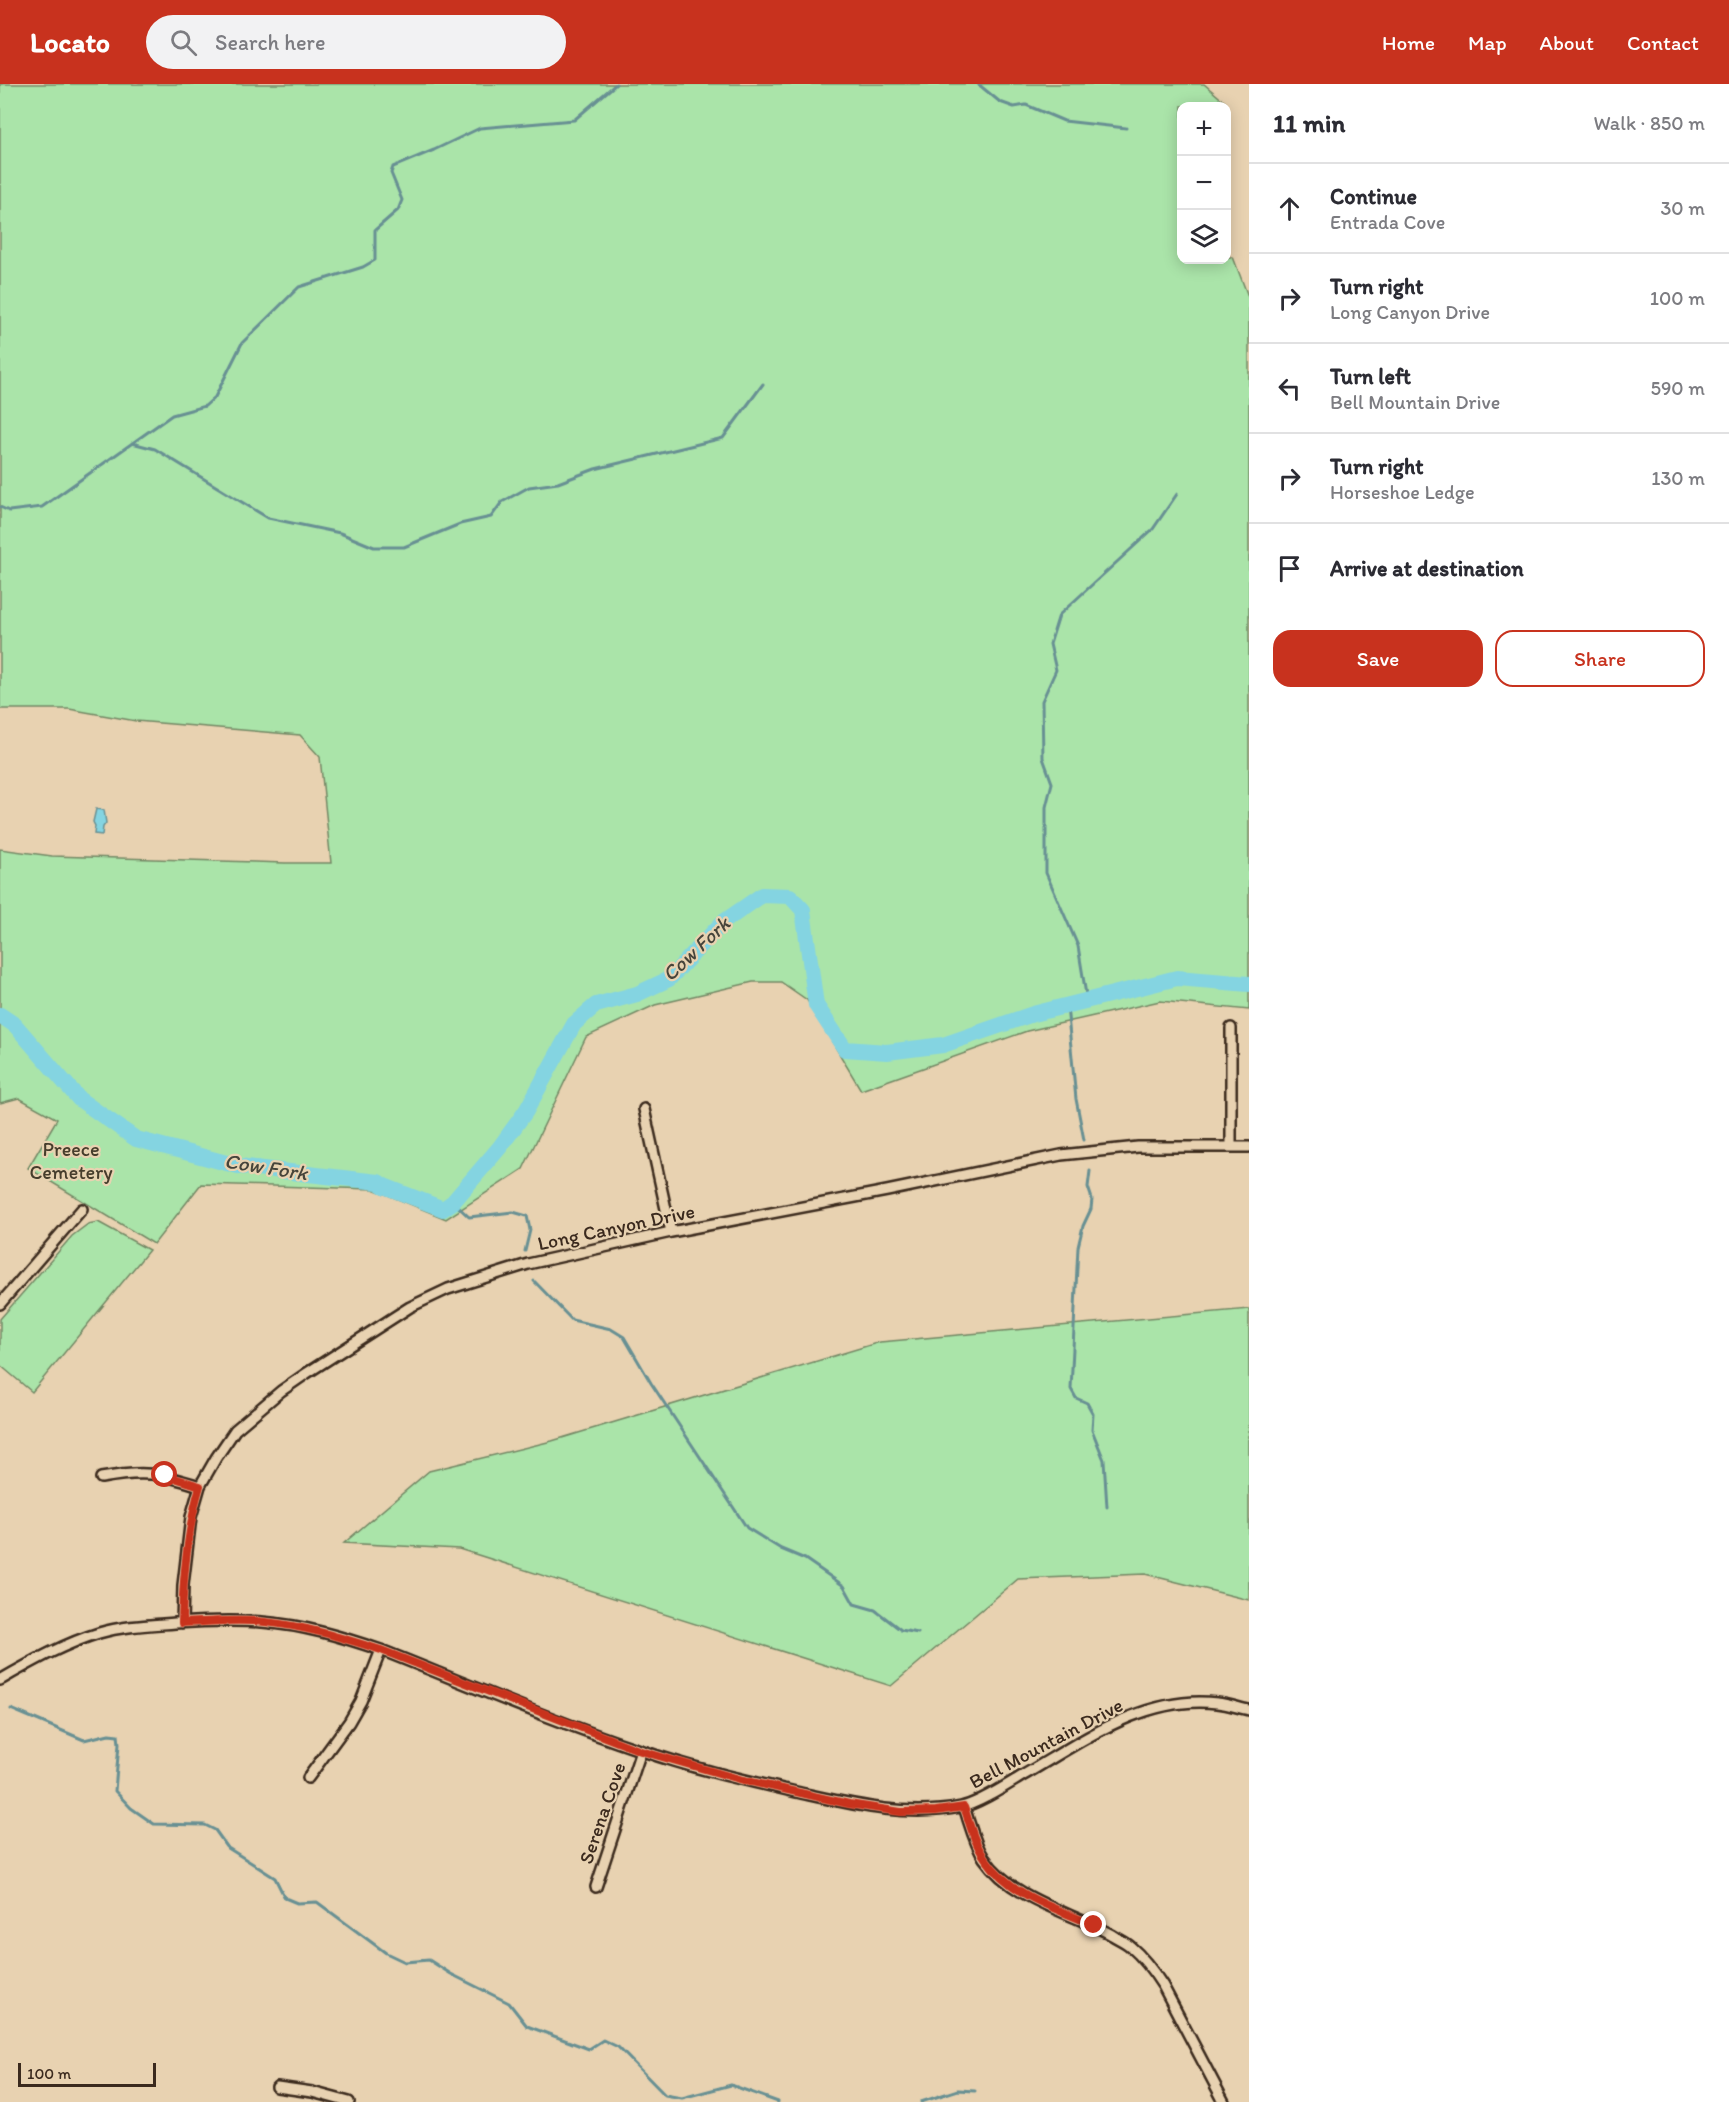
<!DOCTYPE html>
<html lang="en">
<head>
<meta charset="utf-8">
<style>
	body { margin:0; font-family:Itim,sans-serif; background:#f2f2f3; color:#2b2b33 }
	.controls { position:absolute; right:18px; top:18px; display:grid; overflow:hidden; border-radius:12px; box-shadow:0 3px 15px #0003 }
	.controls button { width:54px; height:54px; display:grid; place-items:center; padding:0; border:0; border-bottom:2px solid #e1e1e2; background:#fff; color:#2b2b33; font:30px sans-serif }
	.scale { position:absolute; left:18px; bottom:15px; width:138px; box-sizing:border-box; padding-left:6px; border:3px solid #3b2a1e; border-top:0; font-size:16px; line-height:21px; white-space:nowrap; color:#3b2a1e; -webkit-text-stroke:4px #e8d2b1; paint-order:stroke }
	.stop { position:absolute; width:18px; height:18px; margin:-14px; border:4px solid #c8321e; border-radius:50%; background:#fff }
	.stop.end { background:#c8321e; border-color:#fff; box-shadow:0 2px 6px #0008 }
	.list { margin:0; padding:0; list-style:none }
	h2 { display:flex; justify-content:space-between; align-items:center; height:78px; margin:0; padding:0 24px; font-size:26px }
	h2 small { font-size:20px; font-weight:400; color:#7c7c81 }
	.list li { display:grid; grid-template-columns:39px 1fr auto; gap:18px; align-items:center; box-sizing:border-box; height:90px; padding:0 24px; border-top:2px solid #e1e1e2 }
	.list b { display:block; font-size:22px; white-space:nowrap }
	.list p { margin:0; font-size:20px; white-space:nowrap; color:#7c7c81 }
	.list em { font-size:20px; font-style:normal; color:#7c7c81 }
	.actions { display:flex; gap:12px; padding:18px 24px }
	.actions a { flex:1; padding:14px 0; border:2px solid #c8321e; border-radius:18px; text-align:center; font-size:21px; color:#c8321e }
	.actions .main { background:#c8321e; color:#fff }
	.icon { flex:none; width:33px; height:33px; fill:none; stroke:currentColor; stroke-width:2; stroke-linecap:round; stroke-linejoin:round }
	.map { position:relative; flex:none; width:1249px; height:2018px; overflow:hidden }
	header { display:flex; align-items:center; gap:36px; box-sizing:border-box; height:84px; padding:0 30px; background:#c8321e; color:#fff }
	header strong { font-size:28px }
	nav { display:flex; gap:33px; margin-inline-start:auto; font-size:21px }
	.search { width:420px; height:54px; background:#f2f2f3; display:flex; align-items:center; gap:15px; box-sizing:border-box; padding:0 21px; border-radius:33px; color:#7c7c81; font-size:22px }
	main { display:flex }
	aside { flex:1; background:#fff }
	.map>svg:first-child { display:block }
</style>
</head>
<body>
<header>
<strong>Locato</strong>
<div class="search"><svg class="icon" aria-label="search" viewBox="0 0 24 24"><circle cx="10" cy="10" r="6"/><path d="M15 15l6 6"/></svg>Search here</div>
<nav><a>Home</a><a>Map</a><a>About</a><a>Contact</a></nav>
</header>
<main>
<div class="map">
<svg width="1249" height="2018" viewBox="0 0 1249 2018">
	<rect width="100%" height="100%" fill="#e8d2b1"/>
	<filter id="ink" filterUnits="userSpaceOnUse"><feTurbulence type="fractalNoise" baseFrequency=".0167" numOctaves="2"/><feDisplacementMap in="SourceGraphic" scale="12" xChannelSelector="R" yChannelSelector="G"/><feConvolveMatrix kernelMatrix="1 2 1 2 8 2 1 2 1" color-interpolation-filters="sRGB"/></filter>
	<g filter="url(#ink)">
		<path fill="#aae4a9" stroke="#728764" stroke-width="1.5" d="M0 0H1204L1226 19 1225 22H1182V176H1226L1227 173H1233L1249 215V926L1160 917 1027 947 861 1006 807 916 781 898H753L655 921 586 953 523 1085 446 1135 373 1105 201 1100 154 1160 28 1084 57 1035 19 1014 0 1019V765L52 772 285 779H331L320 673 300 651 136 637 69 625H0Z
			M98 1138 149 1166 32 1308 0 1281V1235L72 1152 88 1140Z
			M1249 1225V1516L1145 1490 1018 1495 891 1602 459 1465 344 1459 429 1387 552 1357 880 1258Z"/>
		<path fill="#84d4e1" stroke="#679093" stroke-width="1.5" d="M96 725 104 726 106 739 103 743 102 751 94 750 95 742 93 738Z"/>
		<g fill="none" stroke-linecap="round" stroke-linejoin="round">
			<path stroke="#679093" stroke-width="3" d="M978 0 1000 18 1014 23 1026 21 1064 37 1126 44
				M132 359 155 365 268 434 340 449 374 463H404L460 440 491 433 502 418 529 403 558 399 595 385 723 354 763 300
				M0 423 9 427 42 423 172 331 205 322 215 313 242 259 299 203 363 183 375 176V146L398 126 402 116 391 89 393 83 434 66 480 44 574 36 616 0
				M1087 917 1078 862 1046 789V723L1052 699 1043 674 1042 617 1056 586 1050 560 1059 531 1153 445 1177 410
				M1067 922 1076 1015 1084 1056
				M1090 1087 1088 1103 1092 1115 1091 1125 1083 1142 1078 1163 1071 1305 1076 1314 1087 1319 1093 1330 1092 1346 1104 1376 1107 1423
				M453 1118 469 1133 513 1128 527 1132 530 1146 525 1167
				M534 1197 572 1236 611 1245 624 1253 651 1299 747 1444 781 1465 805 1475 844 1502 854 1520 875 1526 901 1546 918 1549
				M11 1625 84 1656 109 1650 118 1651 119 1660 115 1707 131 1724 154 1740 205 1741 215 1746 228 1764 275 1794 285 1814 297 1819 317 1818 386 1869 405 1878 429 1876 451 1890 509 1919 527 1942 589 1965 603 1956 618 1963 665 2011 682 2014 731 2001 778 2018
				M921 2018 958 2006 975 2007"/>
			<path stroke="#84d4e1" stroke-width="16" d="M0 931 15 941 79 1015 136 1055 238 1082 378 1098 384 1102 443 1125 453 1118 500 1063 526 1027 574 940 596 921 637 910 669 895 722 839 762 811 790 812 803 826 816 921 845 965 887 968 943 961 1033 930 1177 894 1249 900"/>
			<g stroke="#3b2a1e" stroke-width="14">
				<path id="minor" d="M644 1025 671 1148
					M1231 1062V944
					M0 1220 82 1125
					M101 1394C145 1386 158 1389 200 1402
					M182 1539 183 1501 191 1433 200 1402 216 1374 235 1346 281 1307 307 1289 410 1223 448 1205 528 1180 671 1148 887 1107 1061 1071 1138 1063H1249
					M0 1596C32 1578 63 1560 99 1549 123 1542 150 1541 175 1539 204 1537 233 1536 262 1538 303 1541 343 1553 381 1566 467 1600 553 1637 640 1666 691 1684 744 1696 796 1708 851 1720 905 1734 961 1723 978 1720 1007 1701 1022 1692 1081 1658 1145 1610 1217 1619 1228 1620 1239 1624 1249 1626
					M308 1694 349 1638 361 1617 381 1566
					M964 1723C970 1740 974 1759 984 1774 1014 1817 1069 1827 1112 1851 1118 1855 1126 1858 1131 1863 1144 1874 1154 1888 1163 1902L1224 2018
					M596 1803 641 1667
					M277 2003 312 2008 349 2018"/>
			</g>
			<use href="#minor" stroke="#e8d2b1" stroke-width="9"/>
		</g>
	</g>
	<g fill="none" stroke-linecap="round" stroke-linejoin="round" filter="url(#ink)">
		<path stroke="#c8321e" stroke-width="8" d="M165 1391 200 1402C187 1447 183 1492 182 1539 209 1538 237 1535 265 1538 305 1542 343 1554 381 1566L641 1667 743 1696 849 1720 901 1728 936 1727 964 1723C970 1740 974 1759 985 1774 1010 1811 1054 1824 1094 1841"/>
	</g>
	<g text-anchor="middle" stroke-width="4.5" stroke-linejoin="round" paint-order="stroke">
		<g font-size="20" fill="#463d2c" stroke="#e8d2b1">
			<text x="71" y="1072">Preece<tspan x="71" dy="23">Cemetery</tspan></text>
		</g>
		<g font-size="20" fill="#3b2a1e" stroke="#e8d2b1">
			<text transform="translate(616 1143) rotate(-12)" y="7">Long Canyon Drive</text>
			<text transform="translate(1046 1659) rotate(-28)" y="7">Bell Mountain Drive</text>
			<text transform="translate(602 1729) rotate(-71)" y="7">Serena Cove</text>
		</g>
		<g font-size="21" font-style="italic" fill="#46443b" stroke="#e8d2b1">
			<text transform="translate(696 865) rotate(-43)" y="7">Cow Fork</text>
			<text transform="translate(266 1083) rotate(9)" y="7">Cow Fork</text>
		</g>
	</g>
</svg>
<div class="controls">
<button>+</button>
<button>−</button>
<button><svg class="icon" aria-label="layers" viewBox="0 0 24 24"><path d="M12 4l9 5-9 5-9-5zM3 14l9 5 9-5"/></svg></button>
</div>
<div class="scale">100 m</div>
<div class="stop" style="left:165px;top:1391px"></div>
<div class="stop end" style="left:1094px;top:1841px"></div>
</div>
<aside>
<h2>11 min<small>Walk · 850 m</small></h2>
<ul class="list">
<li><svg class="icon" aria-label="ahead" viewBox="0 0 24 24"><path d="M12 20V5M6 11l6-6 6 6"/></svg><div><b>Continue</b><p>Entrada Cove</p></div><em>30 m</em></li>
<li><svg class="icon" aria-label="right" viewBox="0 0 24 24"><path d="M7 20v-9h11M14 6l5 5-5 5"/></svg><div><b>Turn right</b><p>Long Canyon Drive</p></div><em>100 m</em></li>
<li><svg class="icon" aria-label="left" viewBox="0 0 24 24"><path d="M17 20v-9H6M10 6l-5 5 5 5"/></svg><div><b>Turn left</b><p>Bell Mountain Drive</p></div><em>590 m</em></li>
<li><svg class="icon" aria-label="right" viewBox="0 0 24 24"><path d="M7 20v-9h11M14 6l5 5-5 5"/></svg><div><b>Turn right</b><p>Horseshoe Ledge</p></div><em>130 m</em></li>
<li><svg class="icon" aria-label="arrive" viewBox="0 0 24 24"><path d="M6 21V4h12l-3 4 3 4H6"/></svg><div><b>Arrive at destination</b></div></li>
</ul>
<div class="actions"><a class="main">Save</a><a>Share</a></div>
</aside>
</main>
</body>
</html>
